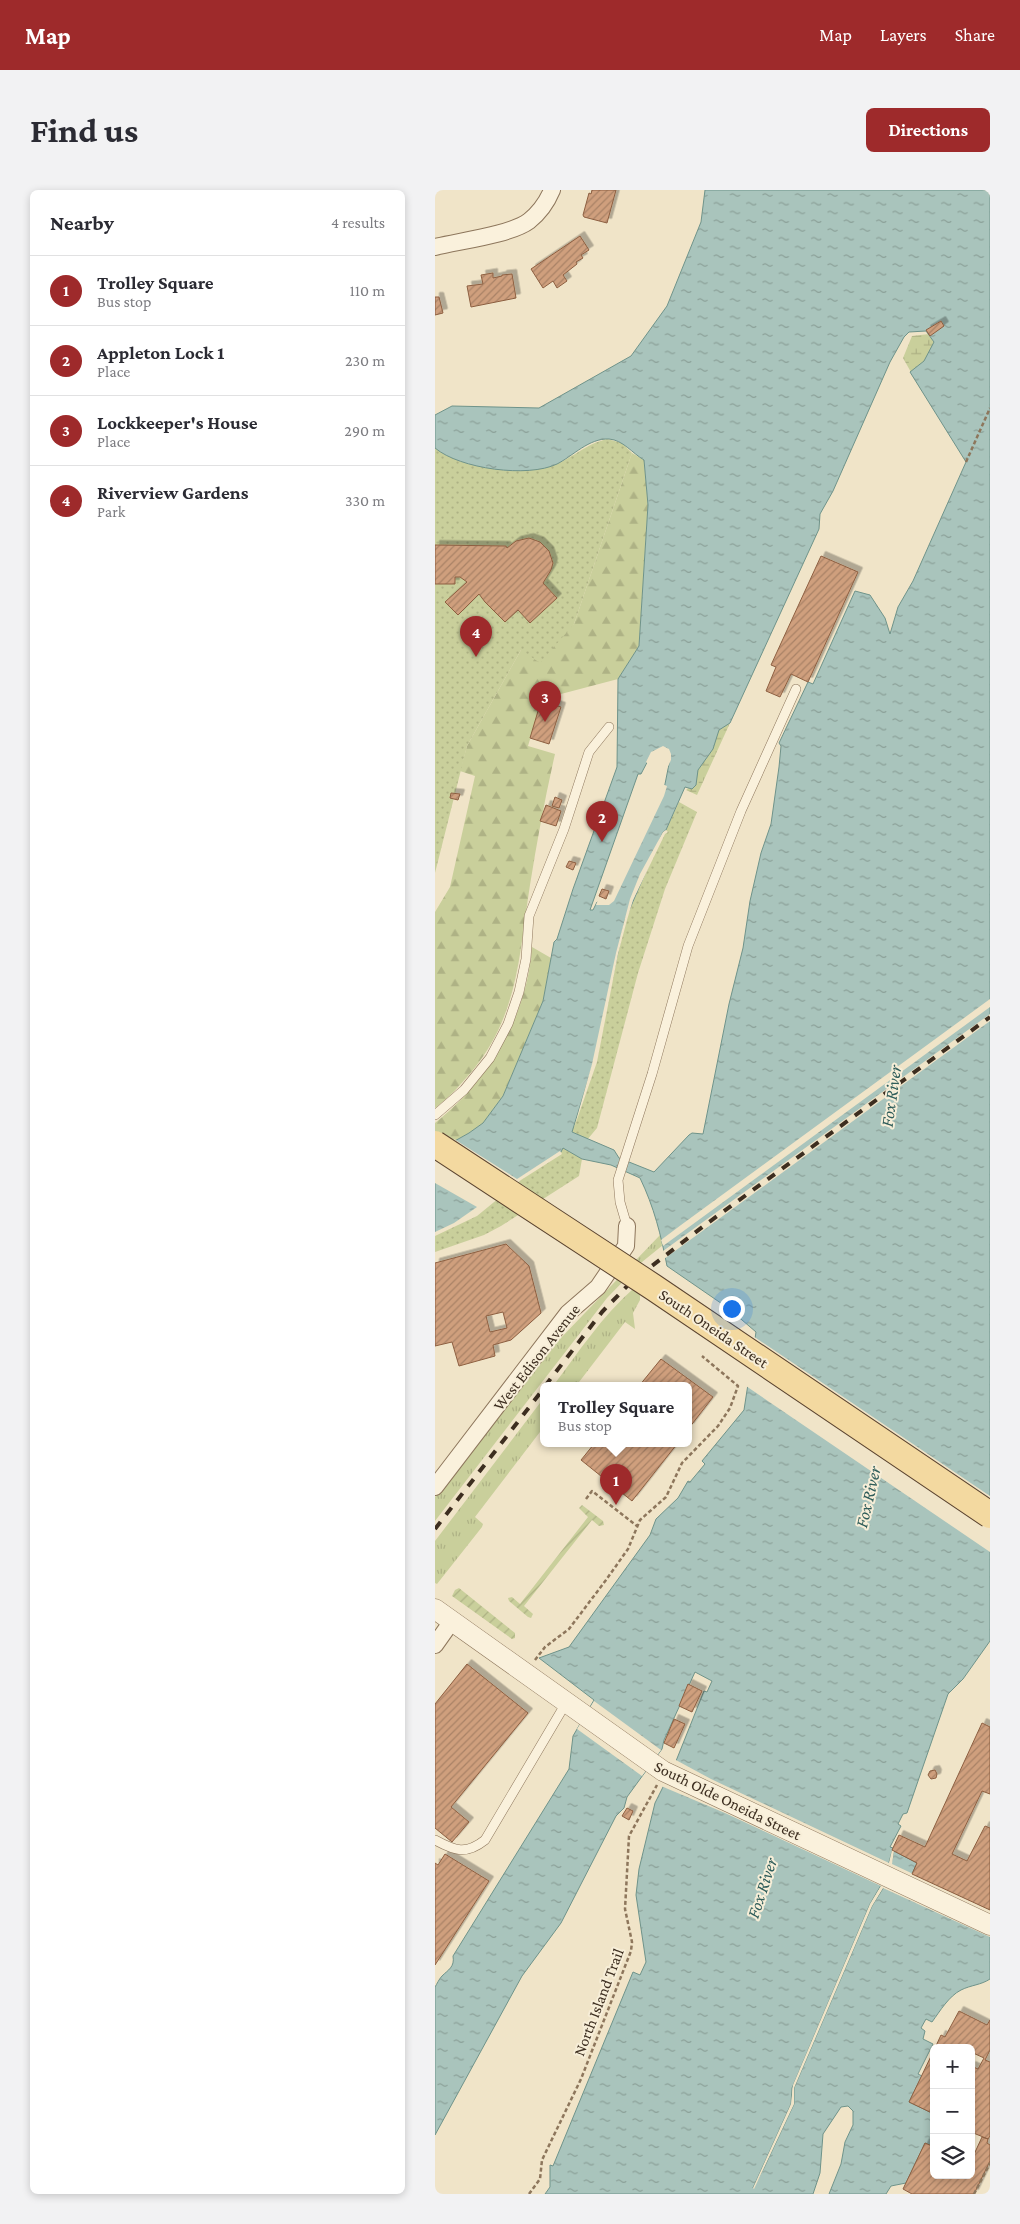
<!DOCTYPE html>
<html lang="en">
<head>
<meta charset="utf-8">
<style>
	body { margin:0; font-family:"Crimson Pro",serif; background:#f2f2f3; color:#2b2b33 }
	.controls { position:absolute; right:15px; bottom:15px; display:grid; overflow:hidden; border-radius:8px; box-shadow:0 2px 8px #0003 }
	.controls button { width:45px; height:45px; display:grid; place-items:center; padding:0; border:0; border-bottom:1px solid #e1e1e2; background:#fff; color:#2b2b33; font:25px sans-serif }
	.you { position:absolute; left:296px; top:1118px; width:18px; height:18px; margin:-12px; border:4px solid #fff; border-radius:50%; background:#1a73e8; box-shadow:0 0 0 8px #1a73e833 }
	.badge { display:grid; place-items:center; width:32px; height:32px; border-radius:50%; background:#9e2a2b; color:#fff; font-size:16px; font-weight:700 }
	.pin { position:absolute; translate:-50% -41px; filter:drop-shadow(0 1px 2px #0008) }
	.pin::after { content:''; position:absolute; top:26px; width:18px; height:15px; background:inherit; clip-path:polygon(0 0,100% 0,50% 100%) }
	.popup { position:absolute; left:105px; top:1192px; width:152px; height:65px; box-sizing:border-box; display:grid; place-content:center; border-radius:8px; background:#fff; filter:drop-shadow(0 1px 4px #0005); font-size:16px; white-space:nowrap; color:#7c7c81 }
	.popup b { font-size:19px; color:#2b2b33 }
	.popup::after { content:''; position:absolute; left:50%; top:100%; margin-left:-10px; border:10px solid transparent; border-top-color:#fff }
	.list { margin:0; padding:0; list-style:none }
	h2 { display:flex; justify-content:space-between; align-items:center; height:65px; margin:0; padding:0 20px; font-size:21px }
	h2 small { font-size:16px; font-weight:400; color:#7c7c81 }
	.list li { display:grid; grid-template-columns:32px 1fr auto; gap:15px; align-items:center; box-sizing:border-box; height:70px; padding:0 20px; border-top:1px solid #e1e1e2 }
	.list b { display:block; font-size:19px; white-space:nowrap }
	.list p { margin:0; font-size:16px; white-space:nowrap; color:#7c7c81 }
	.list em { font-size:16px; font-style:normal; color:#7c7c81 }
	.icon { flex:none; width:28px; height:28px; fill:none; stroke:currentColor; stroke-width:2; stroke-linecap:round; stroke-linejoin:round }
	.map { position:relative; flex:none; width:555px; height:2004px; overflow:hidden; border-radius:8px }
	header { display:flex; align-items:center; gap:30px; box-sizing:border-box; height:70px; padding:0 25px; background:#9e2a2b; color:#fff }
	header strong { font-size:24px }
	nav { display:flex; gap:28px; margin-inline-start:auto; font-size:18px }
	.intro { display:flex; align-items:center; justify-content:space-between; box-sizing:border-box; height:120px; padding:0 30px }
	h1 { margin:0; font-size:35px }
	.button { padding:12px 22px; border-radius:8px; background:#9e2a2b; color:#fff; font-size:18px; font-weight:700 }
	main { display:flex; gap:30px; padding:0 30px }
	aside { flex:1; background:#fff; border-radius:8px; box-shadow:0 2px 8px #0003 }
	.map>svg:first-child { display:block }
</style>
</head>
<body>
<header>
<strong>Map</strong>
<nav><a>Map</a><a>Layers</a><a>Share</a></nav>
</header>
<div class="intro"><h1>Find us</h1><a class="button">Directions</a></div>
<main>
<aside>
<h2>Nearby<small>4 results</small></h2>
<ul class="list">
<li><span class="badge">1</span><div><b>Trolley Square</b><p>Bus stop</p></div><em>110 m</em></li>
<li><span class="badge">2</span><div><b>Appleton Lock 1</b><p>Place</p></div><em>230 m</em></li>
<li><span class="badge">3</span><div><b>Lockkeeper's House</b><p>Place</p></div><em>290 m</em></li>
<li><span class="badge">4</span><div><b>Riverview Gardens</b><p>Park</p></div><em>330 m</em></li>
</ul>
</aside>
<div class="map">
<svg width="555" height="2004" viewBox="0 0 555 2004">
	<defs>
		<pattern id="grass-tufts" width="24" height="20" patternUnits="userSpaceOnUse" patternTransform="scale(1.25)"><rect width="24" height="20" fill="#c9cf9b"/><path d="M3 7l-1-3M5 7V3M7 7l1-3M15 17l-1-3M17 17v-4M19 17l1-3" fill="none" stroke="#aeb285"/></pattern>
		<pattern id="forest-firs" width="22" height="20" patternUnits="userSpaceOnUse" patternTransform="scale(1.25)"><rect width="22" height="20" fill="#c9cf9b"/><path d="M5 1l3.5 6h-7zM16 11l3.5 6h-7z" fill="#aeb285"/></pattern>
		<pattern id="wetland-marsh" width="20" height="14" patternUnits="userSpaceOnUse" patternTransform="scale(1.25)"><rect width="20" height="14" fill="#c9cf9b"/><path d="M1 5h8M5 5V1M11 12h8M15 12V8" fill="none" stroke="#aeb285"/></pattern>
		<pattern id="park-dots" width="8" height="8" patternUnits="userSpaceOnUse" patternTransform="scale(1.25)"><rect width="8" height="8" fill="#c9cf9b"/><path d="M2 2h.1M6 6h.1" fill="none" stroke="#aeb285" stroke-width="1.8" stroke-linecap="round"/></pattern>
		<pattern id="garden-furrows" width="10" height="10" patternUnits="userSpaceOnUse" patternTransform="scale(1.25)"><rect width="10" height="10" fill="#c9cf9b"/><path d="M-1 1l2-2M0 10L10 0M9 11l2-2" fill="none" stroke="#aeb285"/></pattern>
		<pattern id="water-ripples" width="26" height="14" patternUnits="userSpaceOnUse" patternTransform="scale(1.25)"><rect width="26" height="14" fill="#a9c4bc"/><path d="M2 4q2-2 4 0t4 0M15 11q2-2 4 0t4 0" fill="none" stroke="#8ba098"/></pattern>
		<pattern id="building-hatch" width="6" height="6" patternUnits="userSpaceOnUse" patternTransform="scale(1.25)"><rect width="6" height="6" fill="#cf9f7d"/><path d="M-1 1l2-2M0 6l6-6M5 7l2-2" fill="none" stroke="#a98266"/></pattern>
		<filter id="shadow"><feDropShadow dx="4.5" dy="-4.5" stdDeviation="0" flood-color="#0004"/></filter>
	</defs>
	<rect width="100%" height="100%" fill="#f0e4c8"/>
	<path fill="url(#grass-tufts)" d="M226 1044 228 1055 207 1072 172 1108 0 1331V1307L85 1197 122 1152Z
		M199 1098 205 1103V1110L198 1123 200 1139 190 1132 141 1196H118C143 1163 167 1126 199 1098Z
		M108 1209V1238L40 1327 48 1334 47 1337 2 1394 0 1393V1351Z"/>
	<path fill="url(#forest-firs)" d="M197 263 209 270 213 315 204 456 183 489 107 509 93 556 120 564C110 608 102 651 95 695 84 764 84 823 38 880 26 894 15 907 0 918V722L15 697 40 586 25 581 32 556 86 460 139 434Z
		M97 757 116 768 108 811 68 906 48 933 34 943 0 962V933C54 891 92 826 97 757Z"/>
	<path fill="url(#wetland-marsh)" d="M494 144 499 152 486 200 468 168 477 146Z
		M290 533H295L262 605 251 600 259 593C259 576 278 545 290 533Z"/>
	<path fill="url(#park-dots)" d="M172 249 187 253 197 263 139 434 105 473 86 460 32 556 0 683V258C26 279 91 287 121 274 141 266 149 255 172 249Z
		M244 612 262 622 230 699 203 783 162 938 152 950 137 942 190 730 228 642 231 640Z
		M128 957 147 969 144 986 66 1036 49 1045 0 1062V1044Z"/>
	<path fill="url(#garden-furrows)" d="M147 1315 168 1331 169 1335 164 1336 157 1330 89 1416 98 1424 96 1428 93 1427 74 1411 73 1408 77 1407 85 1414 153 1327 144 1318Z
		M24 1398 80 1443V1448L77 1449 17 1406 20 1400Z"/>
	<path fill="url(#water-ripples)" stroke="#6f938a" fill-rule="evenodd" d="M270 0H555V1451L528 1489 513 1504 472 1623 468 1624 463 1634 466 1636 455 1657 458 1658 449 1690 435 1714 357 1898 356 1914 318 1998 329 1978 359 1914V1898L437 1716 452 1692 459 1661 482 1673 477 1684 555 1720V1789C546 1795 536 1795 526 1800 514 1806 505 1821 497 1832L491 1829 486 1838 490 1841 488 1849 498 1854 483 1884 487 1886 474 1912 499 1924V1957L490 1953 471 1993 456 1996 451 2004H394L406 1974 410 1952 418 1935V1921L413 1916 406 1917 388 1944 385 1983 378 2004H110L115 1997V1975L118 1976 198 1782 205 1785 211 1772 201 1705 204 1679 220 1613 241 1571 269 1501 272 1502 277 1491 260 1482 229 1550 227 1559 192 1607 189 1618 181 1626 126 1733 87 1786 0 1945V1797C2 1794 4 1789 7 1786 13 1780 20 1777 18 1766L134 1579 138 1546 159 1510 104 1468 134 1457 215 1345 221 1329 243 1308 253 1291 255 1292 270 1274 267 1271 309 1220 321 1142 293 1118 232 1076C226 1045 219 1017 205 988L176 975 147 969 128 958 126 962 85 988 43 1023 0 1044V962L34 943 48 933 68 906 108 811 119 752 122 749 138 699 182 577 183 489 204 456 213 315 209 270C197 263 188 250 174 249 154 248 138 266 122 274 93 288 25 279 0 258V225L17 216 104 218 196 166 232 116 266 32ZM491 141 499 152 489 171 475 182 531 272 478 391 463 417 455 444 450 428 435 405 420 401 378 494 373 492 344 553 346 556 344 577 336 634 326 663 315 711 308 758 294 814 268 944 257 943 254 945 219 982 184 968 179 960 137 942 159 871 190 730 228 642 231 640 250 597 257 599 261 595 263 580 278 559 284 540 295 533 384 339 385 324 398 301 455 172 469 147 474 142ZM232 558 235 569 229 599 177 711 172 714 162 712 158 720H155L203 584H206L218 561Z"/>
	<path fill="#f0e4c8" d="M228 556 234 559 236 564V570L229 585 233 569 231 560 220 563 213 574 211 572 216 562Z
		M227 594 232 596 229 606 179 711 174 715H161L163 710 171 712 176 709 181 700Z
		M231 640 233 642 230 644 198 710 192 730 183 764 162 872 139 938 157 874 181 763 195 709 205 684 228 642Z
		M555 809V817L228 1056 226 1050 246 1035Z
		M555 824V831L229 1069 228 1061Z
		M19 949 82 989 125 961 127 964 86 990 42 1026 0 1046V1042L19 1033 42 1017 0 993V960Z
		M318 1146 555 1306V1362L311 1196Z
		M159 1511 226 1560 207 1586 142 1539Z
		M239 1569 276 1589 454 1673 457 1660 459 1661 457 1674 555 1720V1747L448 1698 437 1716 359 1898V1914L319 1999 318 1998 356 1914 358 1895 435 1714 446 1696 290 1623 226 1596Z"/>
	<path fill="url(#building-hatch)" stroke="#8d5f41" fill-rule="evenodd" filter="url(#shadow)" d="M157 0H181L172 33 149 27 148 25 154 3 156 4Z
		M145 46 154 60 146 65 148 68 141 72 142 74 128 85 132 91 122 98 118 91 108 98 96 79Z
		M58 83V88L67 86V85L77 84 81 108 36 117 32 96 48 94 46 85Z
		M0 107H4L8 123 0 125Z
		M506 131 509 136 495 146 491 140Z
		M94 348 105 352 114 361 118 373 116 380 108 393 122 408 95 433 83 420 70 432 50 412 44 404 23 425 10 412 32 392 25 387H20V394H0V355L71 356 72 358 81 351Z
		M386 366 423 382 373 492 356 484 345 507 331 501 341 477 336 475Z
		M106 511 126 517 114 554 95 548Z
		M16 603 25 604 23 610 15 608Z
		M120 607 127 610 124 618 117 616Z
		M111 615 126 621 121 636 105 631Z
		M134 671 141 673 138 680 131 677Z
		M167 699 174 701 171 709 164 706Z
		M71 1054 94 1076 106 1123 76 1150 58 1155 60 1166 24 1176 17 1152 0 1156V1073ZM68 1122 72 1138 55 1142 51 1126Z
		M226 1169 278 1207 254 1238V1196H204Z
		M159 1254H242L197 1311 146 1270Z
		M32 1474 93 1523 16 1617 34 1632 17 1652 0 1638V1514Z
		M253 1494 267 1501 257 1522 244 1516Z
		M239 1529 250 1534 239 1558 229 1553Z
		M547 1533 555 1537V1604L547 1601 517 1664 532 1671 550 1636 555 1638V1720L477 1684 482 1673 457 1660 464 1645 490 1657Z
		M500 1580 502 1584 501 1588 496 1589 493 1585 495 1581Z
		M192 1618 198 1621 194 1630 187 1626Z
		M10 1664 54 1691 0 1775V1673L3 1675Z
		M524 1821 552 1835 555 1830V1860L550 1870 555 1872V1946L553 1949 536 1942V1876L543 1879 549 1868 536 1862V1858L524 1855 523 1858H500L506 1845 510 1847Z
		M499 1860V1924L474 1912Z
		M547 1947 553 1949 552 1953 555 1955V1971L539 2004H477L468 1999 490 1953 499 1957V1985H536V1971Z"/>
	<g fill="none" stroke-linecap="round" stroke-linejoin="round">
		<g stroke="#8d765c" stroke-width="10">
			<path id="service" d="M0 925 29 900 55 868 73 834 84 802 91 769 94 726 129 639 154 562 174 537
				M192 1036 185 1012 183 990 217 884 253 756 306 621 361 499
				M0 1650C20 1661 31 1665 50 1650L131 1513"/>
		</g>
		<g stroke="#8d765c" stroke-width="18">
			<path id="minor" d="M0 57C24 51 75 45 94 31 104 23 112 12 117 0
				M0 1297 133 1123 163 1097 191 1056 192 1036
				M0 1455 17 1431"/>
		</g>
		<g stroke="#8d765c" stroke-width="21">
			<path id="tertiary" d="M0 1419 228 1581 555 1735"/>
		</g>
		<path stroke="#8d765c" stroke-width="2.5" stroke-dasharray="4 2.5" stroke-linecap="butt" d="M531 272 555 218
			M151 1309 157 1301 202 1336
			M100 1470 110 1457 134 1439 171 1390 193 1359 205 1330 231 1307 247 1273 283 1236 295 1218 303 1196 267 1166
			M94 2004 105 1989 107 1970 146 1889 196 1761 197 1752 190 1719 194 1646 222 1595
			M539 2004 555 1973"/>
		<use href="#service" stroke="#faf1dc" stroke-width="9"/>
		<use href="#minor" stroke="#faf1dc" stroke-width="16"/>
		<use href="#tertiary" stroke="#faf1dc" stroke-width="20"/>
		<path stroke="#3d2e20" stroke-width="4" stroke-dasharray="9 9" stroke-linecap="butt" d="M110 1196 167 1122 196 1092 270 1035 555 827
			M0 1339 109 1198"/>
		<g stroke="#5b4430" stroke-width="28" stroke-linecap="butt">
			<path id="primary-bridge" d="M0 954 218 1097 555 1325"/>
		</g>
		<use href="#primary-bridge" stroke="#f3d9a0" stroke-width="26"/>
	</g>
	<g text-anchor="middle" stroke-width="4" stroke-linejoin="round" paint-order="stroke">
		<g font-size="16" fill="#3d2e20" stroke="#f7eed8">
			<text transform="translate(279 1138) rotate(34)" y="6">South Oneida Street</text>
			<text transform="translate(101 1167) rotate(-52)" y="6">West Edison Avenue</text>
			<text transform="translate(293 1610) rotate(26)" y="6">South Olde Oneida Street</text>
			<text transform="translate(163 1812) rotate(-69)" y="6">North Island Trail</text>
		</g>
		<g font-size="18" font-style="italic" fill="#2f5d5a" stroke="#f7eed8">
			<text transform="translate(456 906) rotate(-82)" y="6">Fox River</text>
			<text transform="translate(433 1307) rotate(-77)" y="6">Fox River</text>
			<text transform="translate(327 1698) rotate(-72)" y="6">Fox River</text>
		</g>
	</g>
</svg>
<div class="controls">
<button>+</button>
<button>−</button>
<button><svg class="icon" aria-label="layers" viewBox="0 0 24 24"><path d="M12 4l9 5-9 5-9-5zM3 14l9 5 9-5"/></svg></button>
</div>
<div class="you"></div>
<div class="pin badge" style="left:181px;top:1315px">1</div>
<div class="popup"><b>Trolley Square</b>Bus stop</div>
<div class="pin badge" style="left:167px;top:652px">2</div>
<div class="pin badge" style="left:110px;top:532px">3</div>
<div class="pin badge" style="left:41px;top:467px">4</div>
</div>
</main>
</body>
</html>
